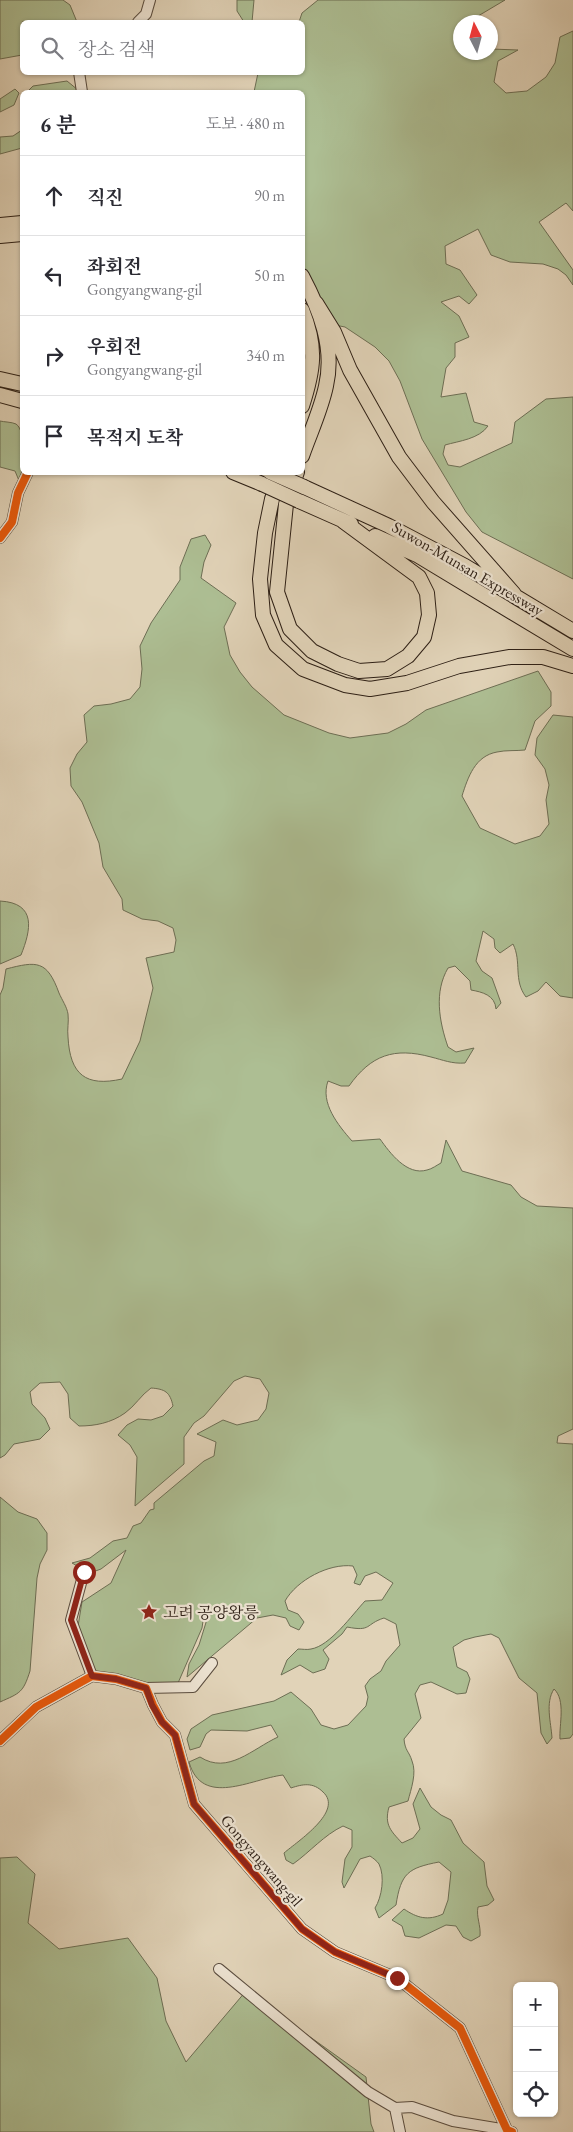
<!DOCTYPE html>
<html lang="ko">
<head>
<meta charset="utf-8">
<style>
	body { margin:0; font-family:"EB Garamond","Noto Serif KR",serif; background:#f2f2f3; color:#2b2b33 }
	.controls { position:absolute; right:15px; bottom:15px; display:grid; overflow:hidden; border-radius:8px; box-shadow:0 1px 4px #0004 }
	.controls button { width:45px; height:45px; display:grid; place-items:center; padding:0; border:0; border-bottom:1px solid #e1e1e2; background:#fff; color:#2b2b33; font:25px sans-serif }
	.compass { position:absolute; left:453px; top:15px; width:45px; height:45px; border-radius:50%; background:#fff; box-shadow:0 1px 4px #0004; rotate:354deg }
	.stop { position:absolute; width:15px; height:15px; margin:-11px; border:4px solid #8f2418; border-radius:50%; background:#fff }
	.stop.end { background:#8f2418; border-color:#fff; box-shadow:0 1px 5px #0008 }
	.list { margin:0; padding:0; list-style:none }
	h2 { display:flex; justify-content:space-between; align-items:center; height:65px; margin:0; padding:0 20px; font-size:21px }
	h2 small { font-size:16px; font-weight:400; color:#7c7c81 }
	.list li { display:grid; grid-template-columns:32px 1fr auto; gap:15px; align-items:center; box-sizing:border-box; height:80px; padding:0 20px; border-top:1px solid #e1e1e2 }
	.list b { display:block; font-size:19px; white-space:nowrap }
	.list p { margin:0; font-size:16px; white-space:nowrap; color:#7c7c81 }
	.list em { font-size:16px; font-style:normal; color:#7c7c81 }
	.icon { flex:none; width:28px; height:28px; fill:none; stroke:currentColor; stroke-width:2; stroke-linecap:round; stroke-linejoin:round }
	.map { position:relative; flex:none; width:573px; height:2132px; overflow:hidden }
	.search { position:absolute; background:#fff; box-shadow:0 1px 4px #0004; left:20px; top:20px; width:285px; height:55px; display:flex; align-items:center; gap:12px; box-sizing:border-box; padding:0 18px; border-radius:8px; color:#7c7c81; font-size:19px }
	.panel { position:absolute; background:#fff; box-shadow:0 1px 4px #0004; left:20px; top:90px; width:285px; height:385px; border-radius:8px }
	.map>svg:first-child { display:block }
</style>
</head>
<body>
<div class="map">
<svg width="573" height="2132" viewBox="0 0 573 2132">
	<rect width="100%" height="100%" fill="#e1d3b8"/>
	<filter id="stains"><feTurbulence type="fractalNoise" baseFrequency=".004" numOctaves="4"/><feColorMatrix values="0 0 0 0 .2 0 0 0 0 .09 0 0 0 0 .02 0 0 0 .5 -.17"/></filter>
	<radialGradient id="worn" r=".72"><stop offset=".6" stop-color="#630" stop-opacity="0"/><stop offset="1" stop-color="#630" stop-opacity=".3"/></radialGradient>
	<path fill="#adbe93" stroke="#6d6e54" d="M0 0H63L70 5 77 22H22V55L0 59Z
		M237 0H254L252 22H244L237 11Z
		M318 0H505L468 22H460V52H490L491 49 518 50 498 61 494 82 506 93 527 91 546 77 555 63 560 37 573 31V211L566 203 539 222 573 270V285L566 275 558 269 543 264 510 262 491 255 478 229 445 246 446 264 460 270 477 295 469 304 459 296 441 302 459 316 469 337 455 343V357L446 368 441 397 466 393 474 422 488 426C479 439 459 441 445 445L443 454 448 465 460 467 512 443 515 422 546 399 573 397V579L482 532 466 512 422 439 400 381 389 361 375 347 345 327 314 321 309 300 302 296V92H254L258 73 302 72V22H299L302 13Z
		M67 81 78 90 79 92H27L33 86Z
		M15 89 19 93 14 105 0 112V99Z
		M22 130V148L0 154V137L13 136Z
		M0 421C4 422 12 422 16 424 27 431 23 471 20 483L15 471 0 467Z
		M205 535 211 545 204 562 201 578 236 603 224 627 230 655 240 672 252 687 284 715 329 733 350 738 388 733 406 724 426 710 538 671 551 692V706L535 721 525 750C516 751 506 750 497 752 475 756 468 777 462 796L480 828 515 844 540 836 549 824 546 800 549 785 545 769 535 755 537 738 553 715 573 717V998L560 996 546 982 538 991 526 997C513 980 522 962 513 944L500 953 495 948 494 939 483 931 476 961 482 971 492 978 501 1003 496 1009C495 995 482 992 471 990L470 981 455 966 448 968C434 992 439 1021 448 1047L456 1052 474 1048 465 1063C452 1064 443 1060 431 1057 394 1047 371 1055 349 1086H341L328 1081C320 1103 338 1125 352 1141L380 1139C390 1153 407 1176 427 1170 432 1169 437 1165 441 1163L446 1140 462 1171 511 1185 521 1197 537 1206 573 1208V1429L558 1436 557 1443 573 1444V1734L570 1738 560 1739C559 1725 566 1700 554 1689 545 1703 551 1722 552 1738L547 1744 541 1733 537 1693 519 1678 499 1638 491 1634 475 1637 464 1640 453 1647 457 1667 467 1672 470 1679 466 1693 457 1694 431 1682 420 1685 415 1694 421 1718 404 1739C405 1751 409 1751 412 1761 417 1773 411 1789 408 1801L389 1807C384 1825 391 1831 402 1843L413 1838 420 1829 413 1804 420 1788 431 1807 441 1815 451 1820 463 1843 484 1862 487 1886 494 1900 488 1905 478 1907C476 1917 481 1925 480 1936L471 1941 463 1937 456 1926 446 1925 419 1938 405 1936 402 1926 392 1920 404 1909C417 1918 428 1921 443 1914L448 1900 451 1872 439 1862C408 1868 401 1873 396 1905L379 1918 375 1908C382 1897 385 1876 379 1864 377 1861 373 1858 370 1856L360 1859 344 1888 342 1882 345 1859 352 1847V1830L343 1826C324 1835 310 1852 293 1864L286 1860 284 1853C298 1841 344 1811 323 1792 313 1782 303 1784 291 1788L283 1775C251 1779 202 1808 189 1762L200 1757C228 1775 252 1749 278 1737L271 1725 247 1731 211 1730 206 1734 200 1747 190 1750 187 1739 191 1729 212 1715 274 1701 291 1692 311 1709 321 1725 334 1729 348 1725 366 1706 368 1697 365 1686 370 1679 381 1671 386 1661 400 1645 396 1624 384 1618C365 1624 372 1632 347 1627L342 1634 323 1650 329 1659 325 1669 313 1673 300 1665 281 1675 287 1660 298 1649C302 1649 307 1650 311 1649 330 1646 352 1615 365 1601L382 1600 393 1583 376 1572 365 1576 360 1585 354 1583 357 1575 353 1566C329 1563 297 1580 285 1601L288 1610 298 1614 304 1622 299 1630 290 1626 286 1618 273 1615 257 1618 187 1677 189 1664 199 1645 208 1616 204 1614 202 1628 178 1683 136 1684 97 1674 77 1632 82 1602 111 1583 126 1550 101 1569 90 1573 72 1563 90 1558 113 1541 127 1538 133 1526 141 1523 150 1510 154 1509V1503L204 1461 214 1456 216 1442 197 1434 223 1420 237 1425 258 1420 266 1409 269 1393 260 1379 245 1376 234 1381 204 1416 194 1423 184 1437V1464L135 1506 137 1457 130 1445 118 1435 127 1425 138 1419 151 1420 163 1416 173 1406C170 1392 165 1389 151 1388 141 1395 135 1406 125 1413 111 1423 95 1426 79 1426L70 1418 68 1394 60 1382 40 1383 30 1392 32 1404 45 1418 50 1429 40 1439 14 1444 5 1455 0 1458V995L3 988 6 969C37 961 47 960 59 993 62 1000 67 1007 68 1014 69 1022 67 1029 68 1037 70 1075 86 1087 122 1079L140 1041 153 988 146 958 174 952 176 940 173 928 158 921 142 919 123 910 122 899 103 867 99 843 82 802 71 786 70 768 77 754 87 742 84 715 94 706 111 704 130 699 140 687 142 669 140 646 151 623 180 580V567L191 539Z
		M0 901C37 903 31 930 21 955L0 964Z
		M0 1497 18 1512 37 1519 47 1533V1550L40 1564 37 1578 30 1671C23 1693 20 1693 0 1702Z
		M17 1857 35 1874 28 1923 59 1949 128 1938 157 1978 166 2021 186 2062 246 1991 366 2077 371 2124 374 2132H0V1858Z"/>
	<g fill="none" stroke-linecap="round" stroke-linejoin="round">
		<g stroke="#5a4c3e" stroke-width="12">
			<path id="minor" d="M138 22 146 14 150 0
				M79 72 82 92
				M0 538 12 522 18 493 28 472
				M84 1572 71 1620 92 1676
				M146 1688 193 1687 212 1663
				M0 1741 36 1707 92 1676 116 1679 146 1688 153 1705 162 1722 175 1735 194 1804 302 1929 335 1952 397 1978 460 2028 507 2130 512 2132
				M219 1969 368 2092 395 2108 412 2107 453 2121 507 2130
				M395 2108 400 2132"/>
		</g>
		<g stroke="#2d1f15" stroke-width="16">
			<path id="highway" d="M0 225 22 223
				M0 236 22 234
				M302 276C320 310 335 347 326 386 321 410 310 433 302 456
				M316 303 334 332 350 370 399 457 433 502 514 594
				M302 310C317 347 314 369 302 406
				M0 379 22 384
				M0 395 22 401
				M233 472 262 484
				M297 472 286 504 277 592 290 629 312 651 338 664 359 671 387 669 408 656 424 637 429 615 427 593 419 577 343 521
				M278 480 272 499 265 533 260 579 263 615 276 645 303 669 345 685 370 689 407 683 459 666 510 657H543L573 666
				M304 487 389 526 465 566 573 631
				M299 501 351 524
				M375 536 417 555 573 649"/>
		</g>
		<use href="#minor" stroke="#ece2d1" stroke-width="10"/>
		<use href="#highway" stroke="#e1d3b8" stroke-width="14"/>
		<g stroke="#2d1f15" stroke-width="16" stroke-linecap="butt">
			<path id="highway-bridge" d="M270 472 304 487
				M262 484 299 501"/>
		</g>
		<use href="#highway-bridge" stroke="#e1d3b8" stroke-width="14"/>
		<g stroke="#ece2d1" stroke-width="11">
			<path id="cycleway" d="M0 538 12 522 18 493 28 472
				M0 1741 36 1707 92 1676 116 1679 146 1688 153 1705 162 1722 175 1735 194 1804 302 1929 335 1952 397 1978 460 2028 507 2130 512 2132"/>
		</g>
		<use href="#cycleway" stroke="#e8590c" stroke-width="8"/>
	</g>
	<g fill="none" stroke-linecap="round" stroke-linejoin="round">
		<path stroke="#8f2418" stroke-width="6" d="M84 1572 71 1620 92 1676 116 1679 146 1688 152 1705 162 1722 175 1735 194 1804 302 1929 335 1952 397 1978"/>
	</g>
	<defs>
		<g id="sight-bare" transform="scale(1.35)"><path d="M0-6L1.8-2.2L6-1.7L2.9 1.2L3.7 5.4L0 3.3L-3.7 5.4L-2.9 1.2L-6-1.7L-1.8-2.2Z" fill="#8f2418" stroke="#ece2d1" stroke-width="2.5" paint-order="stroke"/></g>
	</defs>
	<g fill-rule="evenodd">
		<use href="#sight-bare" x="149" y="1612"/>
	</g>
	<g text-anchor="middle" stroke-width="4.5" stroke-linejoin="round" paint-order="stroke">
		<g font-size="16" fill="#2d1f15" stroke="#ece2d1">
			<text transform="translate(468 568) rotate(30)" y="6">Suwon-Munsan Expressway</text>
			<text transform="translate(262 1860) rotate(49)" y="6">Gongyangwang-gil</text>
		</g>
		<g font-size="16" fill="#2d1f15" stroke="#ece2d1" text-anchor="start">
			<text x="163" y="1618">고려 공양왕릉</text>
		</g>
	</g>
	<rect width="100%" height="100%" filter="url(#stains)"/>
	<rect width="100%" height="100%" fill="url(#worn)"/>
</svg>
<div class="controls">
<button>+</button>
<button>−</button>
<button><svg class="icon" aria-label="locate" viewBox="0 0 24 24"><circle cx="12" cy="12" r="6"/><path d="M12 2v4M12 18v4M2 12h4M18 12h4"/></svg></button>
</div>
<svg class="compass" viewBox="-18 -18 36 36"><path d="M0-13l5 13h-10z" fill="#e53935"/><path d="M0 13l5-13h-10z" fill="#7c7c81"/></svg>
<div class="stop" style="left:84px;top:1572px"></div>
<div class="stop end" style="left:397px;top:1978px"></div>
<div class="search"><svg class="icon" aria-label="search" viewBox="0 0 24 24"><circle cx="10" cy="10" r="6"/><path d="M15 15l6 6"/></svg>장소 검색</div>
<section class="panel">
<h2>6 분<small>도보 · 480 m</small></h2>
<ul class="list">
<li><svg class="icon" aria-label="ahead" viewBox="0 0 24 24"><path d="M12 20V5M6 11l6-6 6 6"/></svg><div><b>직진</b></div><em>90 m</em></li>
<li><svg class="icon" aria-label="left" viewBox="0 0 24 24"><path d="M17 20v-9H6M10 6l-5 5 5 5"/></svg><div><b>좌회전</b><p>Gongyangwang-gil</p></div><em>50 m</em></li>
<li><svg class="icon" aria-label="right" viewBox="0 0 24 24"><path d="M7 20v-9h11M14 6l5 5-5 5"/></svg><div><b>우회전</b><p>Gongyangwang-gil</p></div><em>340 m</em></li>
<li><svg class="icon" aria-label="arrive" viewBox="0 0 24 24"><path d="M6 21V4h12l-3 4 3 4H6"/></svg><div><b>목적지 도착</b></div></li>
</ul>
</section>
</div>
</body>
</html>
